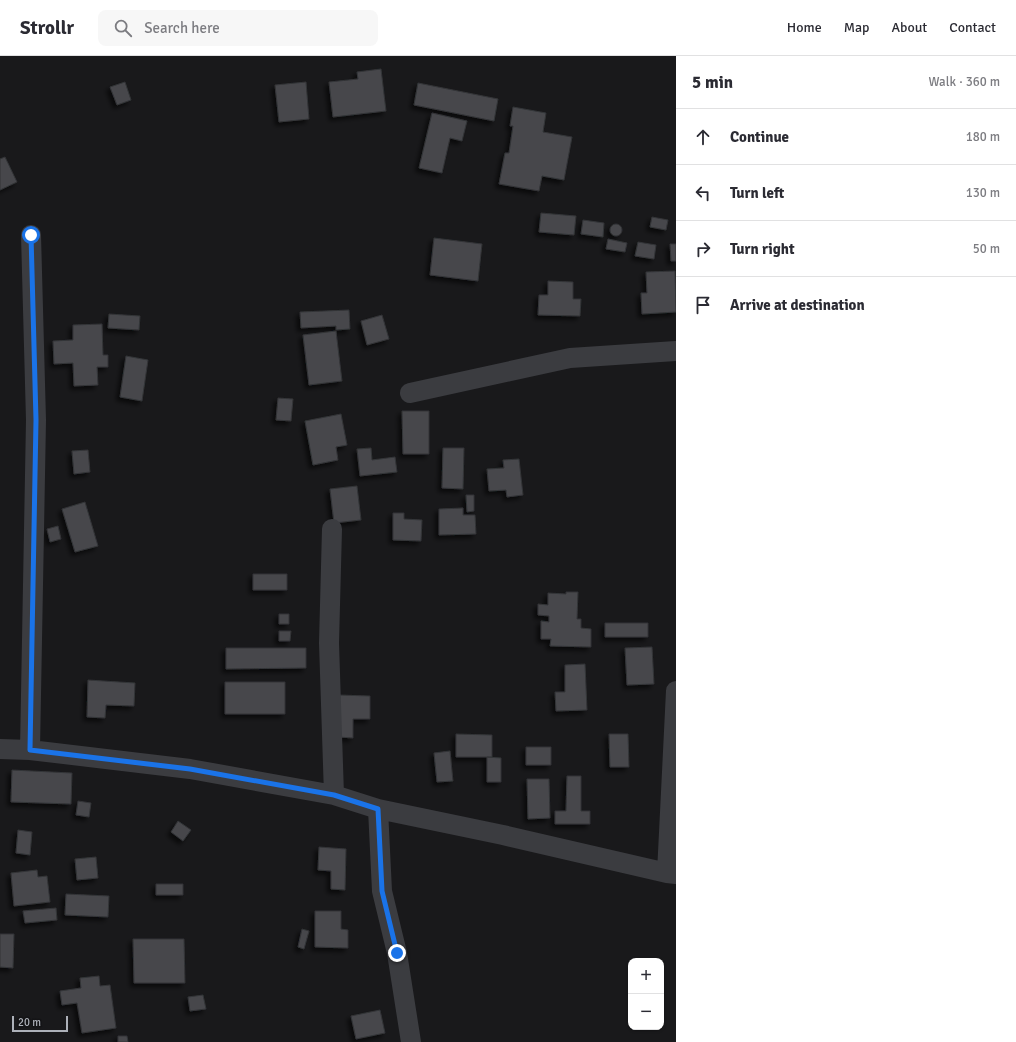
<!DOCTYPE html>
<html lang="en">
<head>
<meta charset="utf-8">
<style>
	body { margin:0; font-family:Signika,sans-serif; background:#f7f7f7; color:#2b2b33 }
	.controls { position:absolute; right:12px; bottom:12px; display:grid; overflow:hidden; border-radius:8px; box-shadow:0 1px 3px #0004 }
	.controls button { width:36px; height:36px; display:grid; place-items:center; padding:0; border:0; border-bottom:1px solid #e1e1e2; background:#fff; color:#2b2b33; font:20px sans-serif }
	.scale { position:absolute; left:12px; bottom:10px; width:56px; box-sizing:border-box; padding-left:4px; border:2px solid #adb1b9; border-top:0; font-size:11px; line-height:14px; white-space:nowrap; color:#adb1b9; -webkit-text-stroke:3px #141416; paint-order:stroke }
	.stop { position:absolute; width:12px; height:12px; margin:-9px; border:3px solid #1a73e8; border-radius:50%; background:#fff }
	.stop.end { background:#1a73e8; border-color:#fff; box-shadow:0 1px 4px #0008 }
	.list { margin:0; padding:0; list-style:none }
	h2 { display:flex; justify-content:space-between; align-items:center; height:52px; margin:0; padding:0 16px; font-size:17px }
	h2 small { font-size:13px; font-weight:400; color:#7c7c81 }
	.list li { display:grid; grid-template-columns:26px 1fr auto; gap:12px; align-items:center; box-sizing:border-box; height:56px; padding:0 16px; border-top:1px solid #e1e1e2 }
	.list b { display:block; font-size:15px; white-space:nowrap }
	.list em { font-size:13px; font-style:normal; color:#7c7c81 }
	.icon { flex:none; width:22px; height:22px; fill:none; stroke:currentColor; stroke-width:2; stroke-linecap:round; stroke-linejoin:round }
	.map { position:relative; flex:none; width:676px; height:986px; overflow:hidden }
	header { display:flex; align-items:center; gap:24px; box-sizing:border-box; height:56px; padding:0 20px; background:#fff; border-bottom:1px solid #e1e1e2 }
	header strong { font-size:19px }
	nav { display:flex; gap:22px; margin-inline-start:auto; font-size:14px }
	.search { width:280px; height:36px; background:#f7f7f7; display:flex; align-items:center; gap:10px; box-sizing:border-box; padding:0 14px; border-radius:8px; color:#7c7c81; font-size:15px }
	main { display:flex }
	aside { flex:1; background:#fff }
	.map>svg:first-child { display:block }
</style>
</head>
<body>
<header>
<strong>Strollr</strong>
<div class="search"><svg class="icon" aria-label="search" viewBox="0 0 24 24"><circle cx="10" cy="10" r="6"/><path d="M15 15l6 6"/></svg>Search here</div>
<nav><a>Home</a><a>Map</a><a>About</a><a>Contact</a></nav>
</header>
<main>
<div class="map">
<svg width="676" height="986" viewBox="0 0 676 986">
	<defs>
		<filter id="shadow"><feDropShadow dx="-3.5" dy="3.5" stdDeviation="2" flood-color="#0009"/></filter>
	</defs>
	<rect width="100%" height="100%" fill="#19191b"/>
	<path fill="#46474b" stroke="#333437" filter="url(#shadow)" d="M381 13 386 55 333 61 329 26 358 23 357 16Z
		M125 26 131 44 117 49 110 31Z
		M306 26 309 63 279 66 275 29Z
		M418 27 498 43 494 65 414 49Z
		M513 51 546 57 543 76 572 81 564 124 542 120 539 135 499 128 505 97H509L513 70H510Z
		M432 57 467 65 462 85 450 82 442 117 419 112Z
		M5 101 17 126 0 134V103Z
		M541 157 576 160 574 179 539 176Z
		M652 161 668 164 666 174 650 171Z
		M583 164 604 167 603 181 581 178Z
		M610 174a6 6 0 1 1 12 0a6 6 0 1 1-12 0Z
		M434 182 482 188 478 225 430 219Z
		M608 183 627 187 625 196 606 193Z
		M638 186 656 189 654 203 635 200Z
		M670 188H676V205H671Z
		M675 215 676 256 642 258 641 237H647L646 216Z
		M548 225 573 226V243H581L580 260 538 259 539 239H548Z
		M349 254 350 273 336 274V270L301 272 300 256Z
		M109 258 140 260 139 274 108 272Z
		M382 259 389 283 367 289 361 265Z
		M102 268 103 299H108V311H97L98 329 74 330 73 307 54 308 53 285 73 284V269Z
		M336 275 342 325 309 329 303 279Z
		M126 300 148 304 142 345 120 341Z
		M278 342 293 343 291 365 276 364Z
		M402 355H429V398H403Z
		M341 358 347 389 336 391 338 404 313 409 305 365Z
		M371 392 372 404 395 401 397 416 360 420 357 393Z
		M443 392H464L463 433 442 432Z
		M88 394 90 416 74 418 72 395Z
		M519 403 523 439 507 441 506 434 489 435 487 413 504 412 503 404Z
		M357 430 361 464 334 467 330 433Z
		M466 439H474V455L467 456Z
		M85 446 98 490 75 496 62 453Z
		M463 452V459H475L476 478 439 479V453Z
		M393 457H404V463L422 464 421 485 393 484Z
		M58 470 61 483 50 486 47 473Z
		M253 518H287V534H253Z
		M566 536H578L577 563H581V572L591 573V591L550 590 551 583H541V565L549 566V560L538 559V548L548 549V537L566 538Z
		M279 558H289V568H279Z
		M605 567H648V581H605Z
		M279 575H291L290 585H279Z
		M652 591 654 628 627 629 625 592Z
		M226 592H306V612L226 613Z
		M585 608 587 654 556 655 555 636H565V609Z
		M88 624 135 627 134 650 106 649 105 662 87 661Z
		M225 626H285V658H225Z
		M339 639 370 640V663H353V682L338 681Z
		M456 678 492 679V701H456Z
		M609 678H628L629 711H610Z
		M526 691H551V709H526Z
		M450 695 453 725 437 726 434 697Z
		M487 701 501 702V726H487Z
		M12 714 72 717 71 748 11 746Z
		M567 720H581V755H590V768H555V755H566Z
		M527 723H549L550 762 528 763Z
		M78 745 91 747 89 761 76 759Z
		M178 765 191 774 183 785 171 776Z
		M18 774 32 776 30 799 16 797Z
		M319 791 346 793 345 834 331 833V815L318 814Z
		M96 801 98 822 77 824 75 803Z
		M37 814 38 821 47 820 50 846 14 850 11 817Z
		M156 828H183V839H156Z
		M66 838 109 840 108 861 65 859Z
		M56 852 57 864 25 867 23 855Z
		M315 855H341V873L348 874V892L315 891Z
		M302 873 309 875 304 893 298 891Z
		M0 878H14L13 912 0 911Z
		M133 883H184L185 927H134Z
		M99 920 100 930 110 929 116 972 82 977 77 947 62 949 60 935 81 932 80 922Z
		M203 939 206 953 190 955 188 941Z
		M380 954 385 977 356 983 351 960Z
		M118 980H127L128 986H118Z"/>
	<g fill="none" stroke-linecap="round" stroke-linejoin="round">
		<path stroke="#3b3c40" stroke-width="20" d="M410 337 570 302 676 295
			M332 473 329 587 334 739
			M0 693 30 694 190 713 334 739 378 753 503 779 667 817 676 818
			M30 694 36 364 31 179
			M378 753 382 835 397 897 411 986
			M667 817 676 635"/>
	</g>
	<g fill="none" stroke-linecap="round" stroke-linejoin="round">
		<path stroke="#1a73e8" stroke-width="5" d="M31 179 36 364 30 694 190 713 334 739 378 753 382 835 397 897"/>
	</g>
</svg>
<div class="controls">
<button>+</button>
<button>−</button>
</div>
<div class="scale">20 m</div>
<div class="stop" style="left:31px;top:179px"></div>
<div class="stop end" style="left:397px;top:897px"></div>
</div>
<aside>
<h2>5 min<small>Walk · 360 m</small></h2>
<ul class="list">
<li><svg class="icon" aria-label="ahead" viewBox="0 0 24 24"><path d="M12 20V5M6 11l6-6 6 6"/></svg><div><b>Continue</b></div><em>180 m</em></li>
<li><svg class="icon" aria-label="left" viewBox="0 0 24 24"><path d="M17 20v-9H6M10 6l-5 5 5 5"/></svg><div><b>Turn left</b></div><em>130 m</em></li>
<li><svg class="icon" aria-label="right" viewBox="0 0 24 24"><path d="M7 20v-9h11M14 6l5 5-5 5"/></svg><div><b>Turn right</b></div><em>50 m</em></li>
<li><svg class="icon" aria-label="arrive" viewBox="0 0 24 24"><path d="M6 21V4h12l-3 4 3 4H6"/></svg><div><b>Arrive at destination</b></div></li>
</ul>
</aside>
</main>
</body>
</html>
